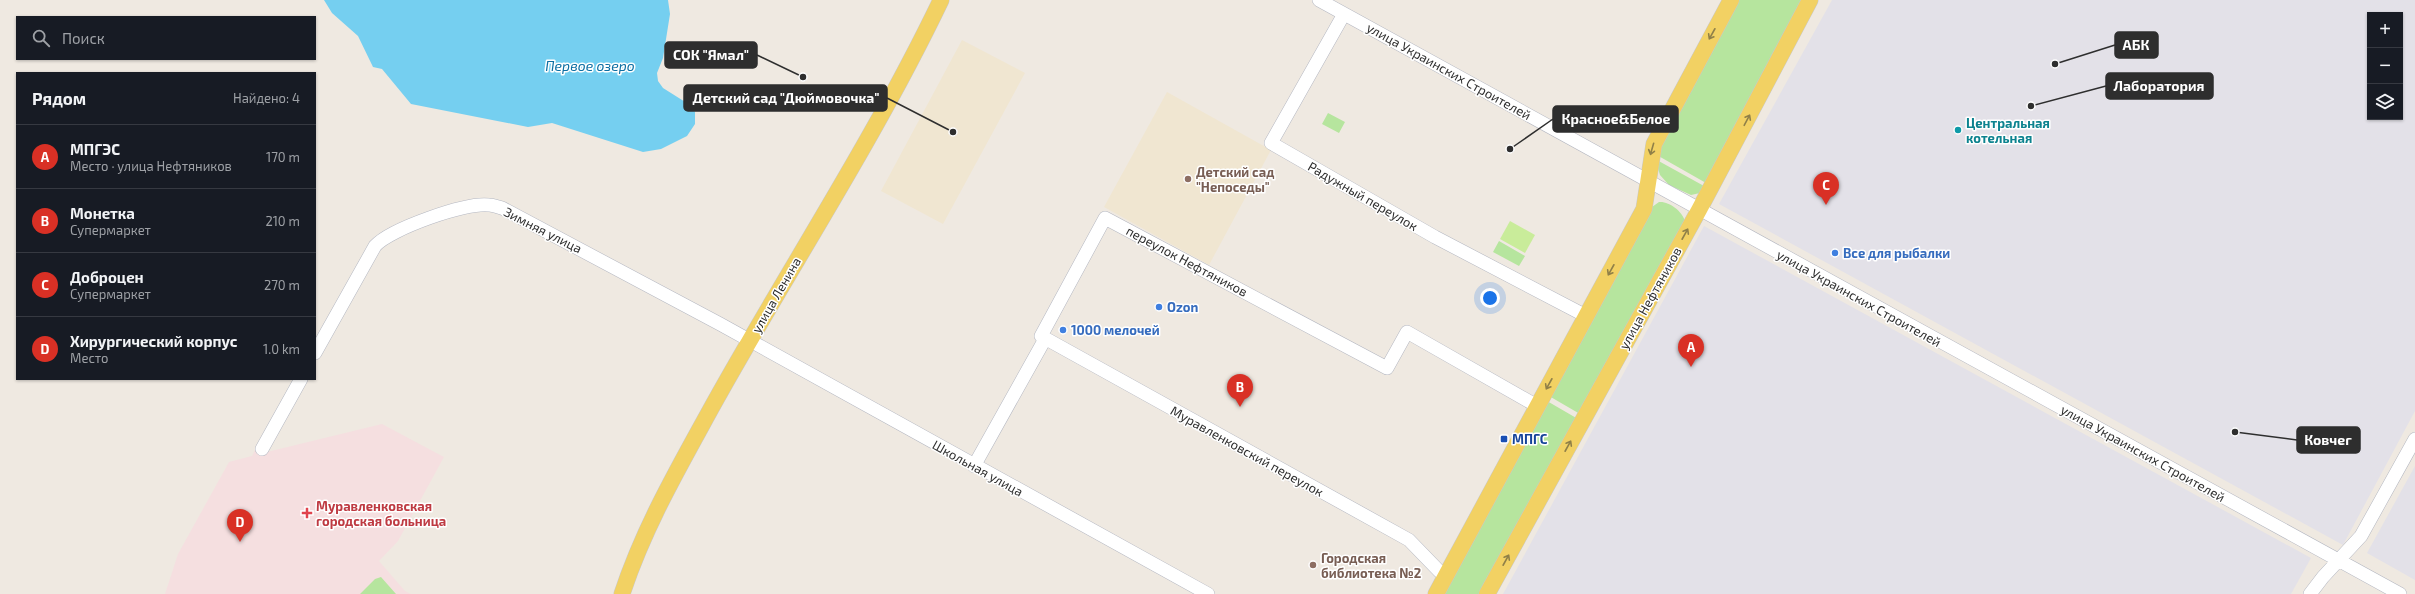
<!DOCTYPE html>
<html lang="ru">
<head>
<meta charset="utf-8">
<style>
	body { margin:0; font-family:"Exo 2",sans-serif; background:#20242c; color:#f1f3f6 }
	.controls { position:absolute; right:12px; top:12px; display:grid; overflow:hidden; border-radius:0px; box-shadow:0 1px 3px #0004 }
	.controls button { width:36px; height:36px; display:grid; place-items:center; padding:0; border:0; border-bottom:1px solid #363941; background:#171b24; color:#f1f3f6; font:20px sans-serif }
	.you { position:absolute; left:1490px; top:298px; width:14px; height:14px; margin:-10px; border:3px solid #fff; border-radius:50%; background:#1a73e8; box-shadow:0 0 0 6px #1a73e833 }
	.badge { display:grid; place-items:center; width:26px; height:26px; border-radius:50%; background:#d93025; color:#fff; font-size:13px; font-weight:700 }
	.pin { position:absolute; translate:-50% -33px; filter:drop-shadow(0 1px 2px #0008) }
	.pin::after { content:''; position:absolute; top:21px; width:14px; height:12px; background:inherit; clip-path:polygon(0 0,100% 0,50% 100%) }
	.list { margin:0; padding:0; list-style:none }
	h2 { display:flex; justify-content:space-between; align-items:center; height:52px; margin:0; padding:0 16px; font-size:17px }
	h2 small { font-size:13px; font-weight:400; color:#9ea1a6 }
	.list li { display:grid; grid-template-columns:26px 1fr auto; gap:12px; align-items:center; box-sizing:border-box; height:64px; padding:0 16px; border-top:1px solid #363941 }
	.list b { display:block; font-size:15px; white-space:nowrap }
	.list p { margin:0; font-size:13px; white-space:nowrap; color:#9ea1a6 }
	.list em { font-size:13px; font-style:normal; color:#9ea1a6 }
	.icon { flex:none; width:22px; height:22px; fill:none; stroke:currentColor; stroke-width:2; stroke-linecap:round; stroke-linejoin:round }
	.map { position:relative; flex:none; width:2415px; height:594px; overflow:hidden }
	.search { position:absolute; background:#171b24; box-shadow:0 1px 3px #0004; left:16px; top:16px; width:300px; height:44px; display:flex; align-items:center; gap:10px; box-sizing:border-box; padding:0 14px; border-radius:0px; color:#9ea1a6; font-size:15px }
	.panel { position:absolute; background:#171b24; box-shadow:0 1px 3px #0004; left:16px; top:72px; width:300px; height:308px; border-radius:0px }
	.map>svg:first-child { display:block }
</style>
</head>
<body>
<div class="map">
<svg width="2415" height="594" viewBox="0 0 2415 594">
	<rect width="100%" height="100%" fill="#efe9e1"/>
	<path fill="#e3e1e8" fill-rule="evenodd" d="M1832 0H2415V411L2343 545 1719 204ZM2370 15H2400V117H2370Z
		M1704 226 2311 558 2291 594H1503Z
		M2415 466V580L2367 553Z"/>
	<path fill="#f0e6d1" d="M962 40 1025 73 943 224 881 191Z
		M1167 92 1271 150 1209 265 1104 207Z"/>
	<path fill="#f5dfe0" d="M382 424 444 457 398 541 379 561 405 591 411 594H165L178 554 229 462 252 456 257 446 267 452Z"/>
	<path fill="#b6e59e" d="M1738 0H1804L1706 183 1655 154Z
		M1328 113 1345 122 1339 133 1322 124Z
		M1655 159 1704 186 1700 193 1691 195 1669 185 1660 175Z
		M1659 202C1669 201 1682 211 1685 221L1580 414 1549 396 1652 207Z
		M1499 241 1525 256 1519 266 1493 252Z
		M1547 401 1578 419 1481 594H1442Z
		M381 577 396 594H360L375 579Z"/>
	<path fill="#c9ec9a" d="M1510 221 1535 235 1525 253 1500 239Z"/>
	<path fill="#75cff0" d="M324 0H668L670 14 663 58 657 73 658 81 663 88 690 105 695 112V124L687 136 661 149 643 152 552 123 528 127 411 104 382 69 373 67 358 36 332 13Z"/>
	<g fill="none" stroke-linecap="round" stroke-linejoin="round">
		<g stroke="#b4b7c1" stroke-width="14">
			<path id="minor" d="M1319 0 2400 594
				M1344 14 1271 143 1435 237 1586 316
				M315 353 375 246C390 229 466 202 489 205 493 205 498 207 502 208L720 324 1208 594
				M262 449 301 379
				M974 466 1045 339
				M1446 575 1439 571 1409 540 1041 336 1105 218 1387 368 1407 332 1537 406
				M2310 594 2323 577 2361 536 2415 439"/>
		</g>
		<g stroke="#c9c9c9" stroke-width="17">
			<path id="major" d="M622 594C644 527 679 467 713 405 788 270 874 140 941 0
				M1436 594 1644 209 1654 144 1731 0
				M1487 594 1699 210 1810 0"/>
		</g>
		<use href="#minor" stroke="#fff" stroke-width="13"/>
		<use href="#major" stroke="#f2d163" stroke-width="16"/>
	</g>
	<defs><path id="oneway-shaft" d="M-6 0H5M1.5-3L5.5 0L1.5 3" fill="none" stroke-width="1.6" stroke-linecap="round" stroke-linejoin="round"/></defs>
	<g stroke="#908048">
		<use href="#oneway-shaft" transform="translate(1712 34) rotate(119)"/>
		<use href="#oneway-shaft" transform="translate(1747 120) rotate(-62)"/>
		<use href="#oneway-shaft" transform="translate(1652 149) rotate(106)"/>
		<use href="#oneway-shaft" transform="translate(1685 234) rotate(-61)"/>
		<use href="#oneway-shaft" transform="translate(1611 270) rotate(119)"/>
		<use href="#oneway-shaft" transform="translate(1549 384) rotate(119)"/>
		<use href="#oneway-shaft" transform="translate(1568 446) rotate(-61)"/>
		<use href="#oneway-shaft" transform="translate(1506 560) rotate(-61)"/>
	</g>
	<circle fill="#0f9aa8" stroke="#fff" stroke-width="1.5" cx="1958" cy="130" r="4"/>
	<g fill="#8d6e63" stroke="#fff" stroke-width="1.5">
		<circle cx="1188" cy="179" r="4"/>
		<circle cx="1313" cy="565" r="4"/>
	</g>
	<g fill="#3f7fe0" stroke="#fff" stroke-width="1.5">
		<circle cx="1835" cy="253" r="4"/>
		<circle cx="1159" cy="307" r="4"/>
		<circle cx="1063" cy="330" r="4"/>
	</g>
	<rect fill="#1a4fb4" stroke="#fff" stroke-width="1.5" x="1500" y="435" width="8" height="8" rx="2"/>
	<path fill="#e0444e" stroke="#fff" stroke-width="1.5" d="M305 507h4v4h4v4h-4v4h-4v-4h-4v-4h4z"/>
	<g text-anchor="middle" stroke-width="3" stroke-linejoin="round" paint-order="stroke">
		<g font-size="13" fill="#2e2e2e" stroke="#fff">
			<text transform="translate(1449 71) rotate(29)" y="5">улица Украинских Строителей</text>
			<text transform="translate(1363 196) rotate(30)" y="5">Радужный переулок</text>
			<text transform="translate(543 230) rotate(27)" y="5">Зимняя улица</text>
			<text transform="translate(1187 261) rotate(28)" y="5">переулок Нефтяников</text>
			<text transform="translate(776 295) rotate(-60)" y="5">улица Ленина</text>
			<text transform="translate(1650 298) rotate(-61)" y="5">улица Нефтяников</text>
			<text transform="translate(1859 298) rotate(29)" y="5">улица Украинских Строителей</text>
			<text transform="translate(1247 451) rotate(29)" y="5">Муравленковский переулок</text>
			<text transform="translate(2143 453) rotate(29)" y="5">улица Украинских Строителей</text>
			<text transform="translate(978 468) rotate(29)" y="5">Школьная улица</text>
		</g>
		<g font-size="13" font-weight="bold" fill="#0d838f" stroke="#fff" text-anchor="start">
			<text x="1966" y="128">Центральная<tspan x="1966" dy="15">котельная</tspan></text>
		</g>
		<g font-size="13" font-weight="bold" fill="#785e54" stroke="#fff" text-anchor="start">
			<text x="1196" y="177">Детский сад<tspan x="1196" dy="15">"Непоседы"</tspan></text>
			<text x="1321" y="563">Городская<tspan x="1321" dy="15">библиотека №2</tspan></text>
		</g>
		<g font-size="13" font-weight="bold" fill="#366cbe" stroke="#fff" text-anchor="start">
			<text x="1843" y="258">Все для рыбалки</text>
			<text x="1167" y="312">Ozon</text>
			<text x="1071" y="335">1000 мелочей</text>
		</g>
		<g font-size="13" font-weight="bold" fill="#164399" stroke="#fff" text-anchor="start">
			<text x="1512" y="444">МПГС</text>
		</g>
		<g font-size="13" font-weight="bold" fill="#be3a42" stroke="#fff" text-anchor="start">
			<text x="316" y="511">Муравленковская<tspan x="316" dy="15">городская больница</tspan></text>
		</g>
		<g font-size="14" font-style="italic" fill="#0d6fa3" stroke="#fff">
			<text x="590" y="71">Первое озеро</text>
		</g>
	</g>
	<path fill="none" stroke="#2e2e2e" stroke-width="1.5" d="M2055 64L2115 45M803 77L757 55M2031 106L2106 86M953 132L887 98M1510 149L1553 119M2235 432L2297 440"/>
	<g fill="#2e2e2e" stroke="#fff" stroke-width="1.5">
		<circle cx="2055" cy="64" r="4"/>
		<circle cx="803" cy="77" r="4"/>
		<circle cx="2031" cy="106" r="4"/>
		<circle cx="953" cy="132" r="4"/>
		<circle cx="1510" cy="149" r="4"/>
		<circle cx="2235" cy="432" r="4"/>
	</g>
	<g fill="#2e2e2e" stroke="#2e2e2e" stroke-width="1.5">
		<rect x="2115" y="32" width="43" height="26" rx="4"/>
		<rect x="665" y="42" width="92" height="26" rx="4"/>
		<rect x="2106" y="73" width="107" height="26" rx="4"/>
		<rect x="684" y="85" width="203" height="26" rx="4"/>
		<rect x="1553" y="106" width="125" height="26" rx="4"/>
		<rect x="2297" y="427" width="63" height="26" rx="4"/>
	</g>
	<g font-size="14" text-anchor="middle" font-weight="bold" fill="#fff">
		<text x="2136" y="50">АБК</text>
		<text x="711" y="60">СОК "Ямал"</text>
		<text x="2159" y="91">Лаборатория</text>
		<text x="786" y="103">Детский сад "Дюймовочка"</text>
		<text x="1616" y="124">Красное&amp;Белое</text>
		<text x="2328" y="445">Ковчег</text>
	</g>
</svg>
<div class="controls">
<button>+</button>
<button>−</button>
<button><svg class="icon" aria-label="layers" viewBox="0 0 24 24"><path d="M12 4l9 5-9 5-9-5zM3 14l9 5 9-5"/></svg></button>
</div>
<div class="you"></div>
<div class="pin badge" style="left:1691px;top:367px">A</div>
<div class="pin badge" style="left:1240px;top:407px">B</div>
<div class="pin badge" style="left:1826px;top:205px">C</div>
<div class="pin badge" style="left:240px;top:542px">D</div>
<div class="search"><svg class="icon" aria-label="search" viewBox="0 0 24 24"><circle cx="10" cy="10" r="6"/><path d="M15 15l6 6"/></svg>Поиск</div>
<section class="panel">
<h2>Рядом<small>Найдено: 4</small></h2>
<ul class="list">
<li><span class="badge">A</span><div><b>МПГЭС</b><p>Место · улица Нефтяников</p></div><em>170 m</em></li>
<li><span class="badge">B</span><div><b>Монетка</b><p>Супермаркет</p></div><em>210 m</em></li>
<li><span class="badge">C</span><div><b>Доброцен</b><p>Супермаркет</p></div><em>270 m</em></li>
<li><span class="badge">D</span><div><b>Хирургический корпус</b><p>Место</p></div><em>1.0 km</em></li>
</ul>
</section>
</div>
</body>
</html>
